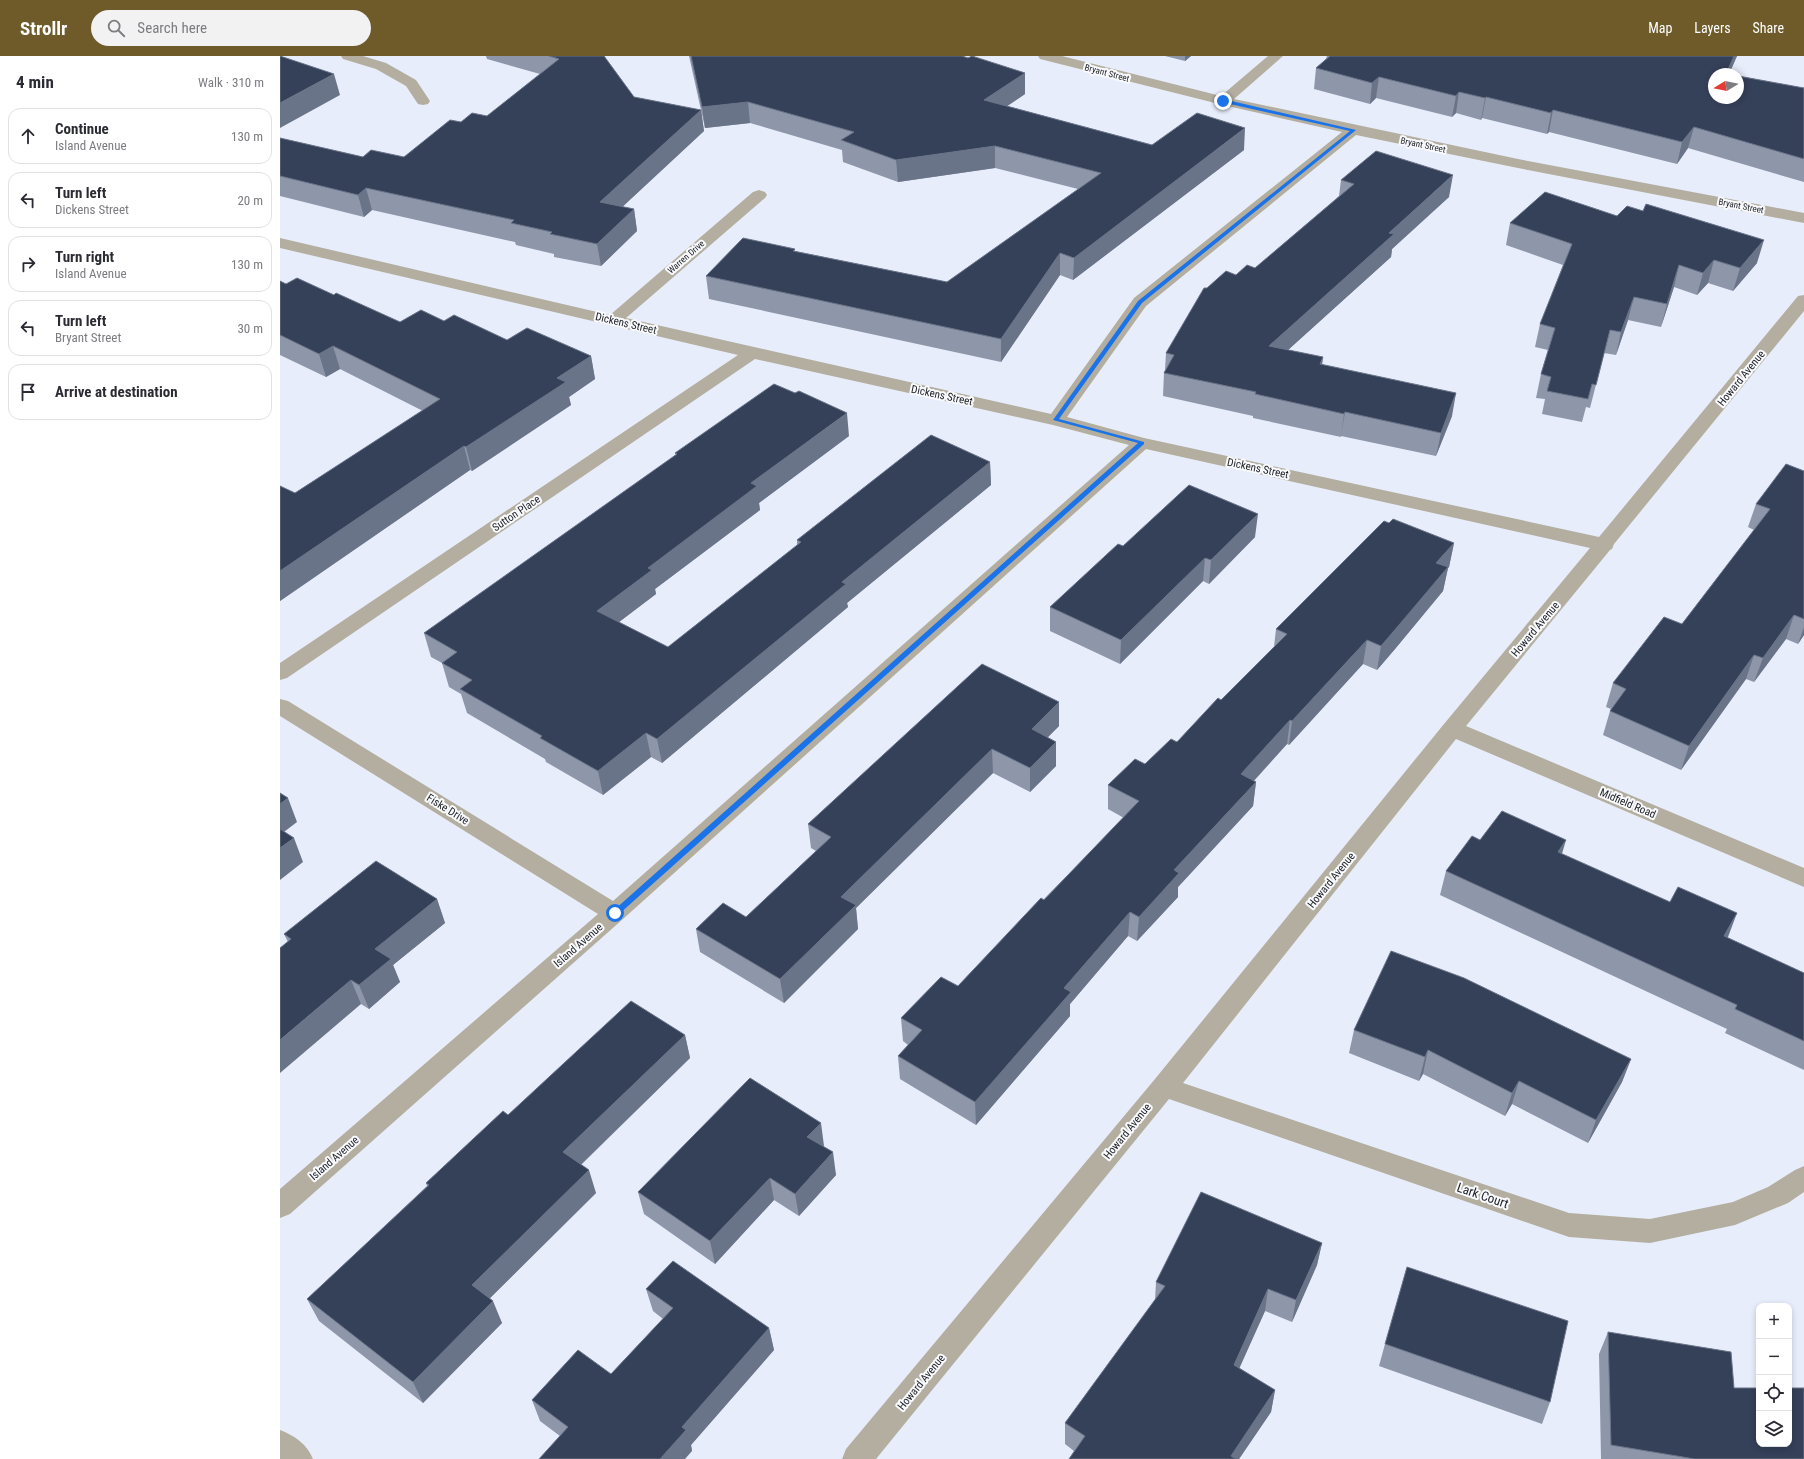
<!DOCTYPE html>
<html lang="en">
<head>
<meta charset="utf-8">
<style>
	body { margin:0; font-family:"Roboto Condensed",sans-serif; background:#f2f2f3; color:#2b2b33 }
	.controls { position:absolute; right:12px; bottom:12px; display:grid; overflow:hidden; border-radius:8px; box-shadow:0 2px 6px #0003 }
	.controls button { width:36px; height:36px; display:grid; place-items:center; padding:0; border:0; border-bottom:1px solid #e1e1e2; background:#fff; color:#2b2b33; font:20px sans-serif }
	.compass { position:absolute; left:1428px; top:12px; width:36px; height:36px; border-radius:50%; background:#fff; box-shadow:0 2px 6px #0003; rotate:260deg }
	.stop { position:absolute; width:12px; height:12px; margin:-9px; border:3px solid #1a73e8; border-radius:50%; background:#fff }
	.stop.end { background:#1a73e8; border-color:#fff; box-shadow:0 1px 4px #0008 }
	.list { margin:0; padding:0; list-style:none }
	h2 { display:flex; justify-content:space-between; align-items:center; height:52px; margin:0; padding:0 16px; font-size:17px }
	h2 small { font-size:13px; font-weight:400; color:#7c7c81 }
	.list li { display:grid; grid-template-columns:26px 1fr auto; gap:12px; align-items:center; box-sizing:border-box; height:56px; margin:0 8px 8px; padding:0 8px; border:1px solid #e1e1e2; border-radius:12px }
	.list b { display:block; font-size:15px; white-space:nowrap }
	.list p { margin:0; font-size:13px; white-space:nowrap; color:#7c7c81 }
	.list em { font-size:13px; font-style:normal; color:#7c7c81 }
	.icon { flex:none; width:22px; height:22px; fill:none; stroke:currentColor; stroke-width:2; stroke-linecap:round; stroke-linejoin:round }
	.map { position:relative; flex:none; width:1524px; height:1403px; overflow:hidden }
	header { display:flex; align-items:center; gap:24px; box-sizing:border-box; height:56px; padding:0 20px; background:#6e5b29; color:#fff }
	header strong { font-size:19px }
	nav { display:flex; gap:22px; margin-inline-start:auto; font-size:14px }
	.search { width:280px; height:36px; background:#f2f2f3; display:flex; align-items:center; gap:10px; box-sizing:border-box; padding:0 14px; border-radius:22px; color:#7c7c81; font-size:15px }
	main { display:flex }
	aside { flex:1; background:#fff }
	.map>svg:first-child { display:block }
</style>
</head>
<body>
<header>
<strong>Strollr</strong>
<div class="search"><svg class="icon" aria-label="search" viewBox="0 0 24 24"><circle cx="10" cy="10" r="6"/><path d="M15 15l6 6"/></svg>Search here</div>
<nav><a>Map</a><a>Layers</a><a>Share</a></nav>
</header>
<main>
<aside>
<h2>4 min<small>Walk · 310 m</small></h2>
<ul class="list">
<li><svg class="icon" aria-label="ahead" viewBox="0 0 24 24"><path d="M12 20V5M6 11l6-6 6 6"/></svg><div><b>Continue</b><p>Island Avenue</p></div><em>130 m</em></li>
<li><svg class="icon" aria-label="left" viewBox="0 0 24 24"><path d="M17 20v-9H6M10 6l-5 5 5 5"/></svg><div><b>Turn left</b><p>Dickens Street</p></div><em>20 m</em></li>
<li><svg class="icon" aria-label="right" viewBox="0 0 24 24"><path d="M7 20v-9h11M14 6l5 5-5 5"/></svg><div><b>Turn right</b><p>Island Avenue</p></div><em>130 m</em></li>
<li><svg class="icon" aria-label="left" viewBox="0 0 24 24"><path d="M17 20v-9H6M10 6l-5 5 5 5"/></svg><div><b>Turn left</b><p>Bryant Street</p></div><em>30 m</em></li>
<li><svg class="icon" aria-label="arrive" viewBox="0 0 24 24"><path d="M6 21V4h12l-3 4 3 4H6"/></svg><div><b>Arrive at destination</b></div></li>
</ul>
</aside>
<div class="map">
<svg width="1524" height="1403" viewBox="0 0 1524 1403">
	<rect width="100%" height="100%" fill="#e7edfa"/>
	<g fill="none" stroke-linecap="round" stroke-linejoin="round">
		<path fill="#b3ae9f" fill-rule="evenodd" d="M61 0H83L106 7 136 24 150 45 148 48 143 49 138 48 126 30 96 13 63 3Z
			M758 0H782L941 40 988 0H1003L954 43 1238 103 1524 157V167L1238 112 1076 79 866 250 787 361 864 382 1319 481 1518 240 1524 239V255L1334 488 1332 493 1330 494 1186 670 1524 812V831L1176 683 903 1027 1289 1157 1370 1163 1453 1146 1488 1131 1515 1114 1524 1110V1136L1508 1147 1455 1169 1370 1187 1289 1181 889 1043 596 1403H562L566 1393 875 1023 1164 668 1310 492 866 393 343 863 10 1158 0 1162V1133L318 858 0 660V643L8 645 333 845 849 389 773 369 475 303 7 622 0 624V607L458 299 0 192V182L330 259 473 136 479 134 485 136 487 139 485 142 346 262 771 358 854 242 1062 76 943 49 760 3Z
			M0 1374C15 1380 27 1388 33 1403H0Z"/>
	</g>
	<path fill="#8e96aa" d="M206 0H324L354 41 421 54 409 0H682L745 17V38L727 50 872 89 964 94 793 224 780 219 721 306 429 243 426 220 515 193V195L667 226 798 133 715 112 618 126 563 106 562 94 470 67 425 72 421 54 424 75 342 151 354 153 357 175 321 210 274 201V198L236 189 235 186 92 154 84 161 0 140V82L83 101H124L181 66 207 60 260 18 207 3Z
		M885 0H911L905 5Z
		M1047 0H1457L1449 18 1524 32V126L1408 92 1397 108 1269 76 1267 78 1202 62 1201 64 1176 57 1172 61 1096 42 1090 48 1034 33 1036 12 1046 3Z
		M1061 124 1169 141 1112 193 1111 201 1008 294 1043 301 1042 309 1172 360 1156 400 1061 380V381L973 362V360L883 340 884 317 885 314 886 297 927 232 956 219 975 212 1059 140Z
		M1230 167 1477 207 1453 235 1428 227 1417 239 1394 231 1381 271 1348 264 1336 299 1324 297 1310 352 1306 351 1302 366 1262 358 1265 343 1256 342 1261 318 1268 294 1255 291 1260 268 1283 209 1226 189Z
		M0 225 6 228 54 239 120 266 164 265 227 284 311 300 315 323 289 341 291 349 192 415 190 414 0 545V430L15 437 143 355 60 313 46 321 0 299Z
		M569 380 479 447 480 454 375 533 376 538 339 566 388 591 517 490V484L710 406 711 429 567 547 568 551 382 707 371 701 323 739 266 706 265 703 187 657 181 638 169 631 162 607 151 601 144 577 396 399 395 397Z
		M1524 415V579L1518 588 1506 583 1474 626 1466 623 1401 714 1323 679 1330 655 1331 653 1326 651 1333 627 1402 568 1474 474 1468 471 1476 448Z
		M1109 467 1174 487 1169 511 1168 512 1163 535 1115 593 1097 614 1083 608 1009 689 1007 688 974 725 976 726 973 750 898 831V841L857 885 848 880 790 948V960L696 1069 620 1023 618 1000 628 989 623 985 621 962 678 930 844 762 828 753V729L865 708 897 686 941 644 994 591 996 573Z
		M975 481 929 528 923 525 840 608 770 575V551L843 490Z
		M779 646V670L768 681 776 710 750 736 713 717 576 852 578 873 504 947 420 896 416 873 466 861 536 795 531 792 528 768Z
		M1200 784 1282 798 1447 882 1524 917V1014L1445 977 1447 973 1160 839 1166 815Z
		M157 843 165 867 113 909 120 926 89 953 81 948 8 886 4 878Z
		M1074 974 1351 1003 1342 1026 1308 1087 1232 1048 1225 1060 1143 1018 1139 1025 1069 997Z
		M405 979 410 1002 301 1109 316 1137 210 1242 222 1267 143 1347 39 1265 27 1243 147 1130 146 1127 228 1059Z
		M544 1090V1091L556 1119 519 1160 494 1144 435 1208 364 1158 358 1136Z
		M1042 1187 1037 1209 1012 1266 985 1255 959 1312 995 1334 991 1356 959 1403H789L794 1395 785 1388V1367L875 1244 876 1226Z
		M366 1233 489 1272 494 1294 411 1389 412 1395 280 1380 260 1365 252 1344 331 1318 383 1263 373 1255Z
		M1328 1276 1454 1332 1524 1403H1321L1319 1298Z
		M1105 1288 1270 1346 1262 1368 1099 1310Z"/>
	<path fill="#6a7489" d="M905 0H911L905 5Z
		M1454 0H1457L1449 18H1446Z
		M745 17V38L704 66V44Z
		M54 18 60 39 0 72V47Z
		M1099 21 1096 42 1090 48 1092 27Z
		M1179 36 1176 57 1172 61 1176 40Z
		M1206 41 1202 62 1201 64 1205 42Z
		M468 46 470 67 425 72 422 51Z
		M421 54 424 75 324 168 320 146Z
		M1273 54 1269 76 1267 78 1271 57Z
		M1414 71 1408 92 1397 108 1402 86Z
		M965 72 964 94 793 224 794 202Z
		M715 90V112L618 126 616 104Z
		M1173 119 1169 141 1112 193 1111 201 987 313 989 290 1109 177Z
		M86 132 92 154 84 161 78 139Z
		M354 153 357 175 321 210 317 188Z
		M1484 184 1477 207 1453 235 1460 212Z
		M780 197V219L721 306V283Z
		M1434 204 1428 227 1417 239 1423 217Z
		M1399 209 1394 231 1381 271 1387 248Z
		M1354 241 1348 264 1336 299 1341 276Z
		M53 290 60 313 46 321 39 298Z
		M311 300 315 323 289 341 291 349 192 415 186 391 277 322Z
		M1043 301 1040 324V308Z
		M1176 337 1172 360 1156 400 1161 377Z
		M1065 356 1061 380V381L1064 358Z
		M567 357 569 380 479 447 480 454 375 533 376 538 322 579 317 555 368 512 471 427Z
		M184 390 190 414 0 545V515Z
		M710 406 711 429 567 547 568 551 382 707 377 683 562 526Z
		M978 458 975 481 929 528 931 504Z
		M1174 487 1169 511 1168 512 1163 535 1115 593 1097 614 1101 590 1156 507Z
		M925 502 923 525 840 608 841 584Z
		M1514 559 1506 583 1474 626 1483 602Z
		M1524 571V579L1518 588Z
		M1087 584 1083 608 1009 689 1012 665Z
		M1474 599 1466 623 1401 714 1409 690Z
		M779 646V670L752 697V673Z
		M1010 664 1007 688 958 742 961 718Z
		M366 677 371 701 323 739 318 715Z
		M776 686V710L750 736V712Z
		M712 693 713 717 576 852 578 873 504 947 500 923 561 841Z
		M976 726 973 750 898 831V841L857 885 859 861 894 814Z
		M8 742 17 766 0 779V748Z
		M14 782 23 806 0 824V792Z
		M1286 784 1279 808 1278 796Z
		M157 843 165 867 113 909 120 926 89 953 79 929 95 893Z
		M850 856 848 880 790 948V960L696 1069 695 1046 784 932Z
		M1457 857 1448 881 1434 904 1444 880Z
		M71 924 81 948 0 1017V984Z
		M405 979 410 1002 290 1119 283 1096Z
		M1148 994 1143 1018 1139 1025 1145 1001Z
		M1351 1003 1342 1026 1308 1087 1316 1064Z
		M1239 1025 1232 1048 1225 1060 1232 1037Z
		M541 1067 544 1090 531 1104 527 1081Z
		M553 1096 556 1119 519 1160 515 1138Z
		M309 1114 316 1137 201 1251 192 1229Z
		M490 1122 494 1144 435 1208 430 1185Z
		M1042 1187 1037 1209 1012 1266 1016 1244Z
		M988 1233 985 1255 951 1331 954 1309Z
		M213 1245 222 1267 143 1347 133 1326Z
		M489 1272 494 1294 411 1389 412 1395 405 1403H380L402 1371Z
		M995 1334 991 1356 959 1403H951V1400Z"/>
	<path fill="#354059" stroke="#6a7489" d="M0 0 54 18 0 47Z
		M269 0H324L354 41 421 54 320 146 354 153 317 188 270 178 272 176 231 167 234 164 86 132 78 139 0 120V82L83 101 91 94 124 101 170 64 181 66 192 57 207 60 279 3Z
		M411 0H682L688 2 692 0 745 17 704 44 872 89 917 57 965 72 794 202 780 197 721 283 426 220 463 182 515 193 513 195 667 226 821 117 715 90 616 104 561 84 574 76 468 46 422 51Z
		M1050 0H1454L1446 18H1448H1434V42H1458V20L1524 32V103L1414 71 1402 86 1273 54 1271 57 1206 41 1205 42 1179 36 1176 40 1099 21 1092 27 1036 12Z
		M1096 95 1173 119 1109 177 1114 178 989 290 1043 301 1040 308 1176 337 1161 377 1065 356 1064 358 975 338 976 336 884 317 894 299 886 297 924 232H927L946 215 956 219 967 209 975 212 1074 128 1061 124Z
		M1265 136 1337 160 1347 150 1363 155 1366 148 1484 184 1460 212 1434 204 1423 217 1399 209 1387 248 1354 241 1341 276 1330 274 1316 329 1312 328 1308 343 1267 335 1271 321 1261 318 1275 272 1260 268 1292 188 1230 167Z
		M17 222 54 239 56 237 120 266 141 254 164 265 174 259 227 284 247 272 311 300 277 322 286 326 186 391 184 390 0 515V430L15 437 160 343 53 290 39 298 0 279V225L6 228Z
		M494 328 515 337 519 335 567 357 471 427 477 430 368 512 372 514 317 555 388 591 521 486 517 484 651 379 710 406 562 526 566 528 377 683 366 677 318 715 260 682 262 680 180 633 192 624 162 607 177 596 144 577 397 398 395 397Z
		M1506 408 1524 415V563L1514 559 1483 602 1474 599 1409 690 1330 655 1346 633 1333 627 1384 561 1402 568 1490 453 1476 448Z
		M909 429 978 458 931 504 925 502 841 584 770 551 838 488 843 490Z
		M1113 463 1174 487 1156 507 1168 511 1119 569 1101 590 1087 584 1012 665 1010 664 961 718 976 726 894 814 899 817 859 861 850 856 784 932 791 936 695 1046 618 1000 642 974 621 962 661 921 678 930 761 842 764 844 859 745 828 729 855 703 865 708 891 683 897 686 938 642 941 644 1007 578 996 573 1104 465 1109 467Z
		M702 608 779 646 752 673 776 686 750 712 712 693 561 841 576 849 500 923 416 873 443 847 466 861 551 781 528 768Z
		M0 737 8 742 0 748Z
		M1222 755 1286 784 1278 796 1390 846 1398 831 1457 857 1444 880 1524 917V985L1455 953 1457 949 1166 815 1192 780 1200 784Z
		M0 773 14 782 0 792Z
		M96 805 157 843 95 893 111 903 79 929 71 924 0 984V892L11 883 4 878Z
		M1111 895 1184 922 1351 1003 1316 1064 1239 1025 1232 1037 1148 994 1145 1001 1074 974Z
		M351 945 405 979 283 1096 309 1114 192 1229 213 1245 133 1326 27 1243 149 1129 146 1127 223 1055 228 1059Z
		M470 1022 541 1067 527 1081 553 1096 515 1138 490 1122 430 1185 358 1136Z
		M921 1136 1042 1187 1016 1244 988 1233 954 1309 995 1334 951 1400 956 1403H789L805 1380 785 1367 885 1230 876 1226Z
		M393 1205 489 1272 402 1371 406 1374 380 1403H259L288 1371 252 1344 298 1294 331 1318 393 1252 366 1233Z
		M1127 1211 1288 1265 1270 1346 1105 1288Z
		M1328 1276 1451 1296 1454 1332H1479V1388H1509V1332H1524V1403H1415L1331 1389Z"/>
	<path fill="#1a73e8" d="M943 43 1076 74 862 247 779 363 864 386V388L338 859H333V855L858 387 773 364 858 245 1070 75 941 46Z"/>
	<g text-anchor="middle" stroke-width="4" stroke-linejoin="round" paint-order="stroke">
		<g font-size="9" fill="#1c1e22" stroke="#f9fafd">
			<text transform="translate(827 17) rotate(15)" y="3">Bryant Street</text>
			<text transform="translate(1143 89) rotate(12)" y="3">Bryant Street</text>
			<text transform="translate(1461 150) rotate(11)" y="3">Bryant Street</text>
			<text transform="translate(406 201) rotate(-41)" y="3">Warren Drive</text>
		</g>
		<g font-size="11" fill="#1c1e22" stroke="#f9fafd">
			<text transform="translate(346 267) rotate(13)" y="4">Dickens Street</text>
			<text transform="translate(1461 322) rotate(-51)" y="4">Howard Avenue</text>
			<text transform="translate(662 339) rotate(12)" y="4">Dickens Street</text>
			<text transform="translate(978 412) rotate(12)" y="4">Dickens Street</text>
			<text transform="translate(236 457) rotate(-34)" y="4">Sutton Place</text>
			<text transform="translate(1255 573) rotate(-50)" y="4">Howard Avenue</text>
			<text transform="translate(1348 747) rotate(23)" y="4">Midfield Road</text>
			<text transform="translate(168 753) rotate(32)" y="4">Fiske Drive</text>
			<text transform="translate(1051 824) rotate(-51)" y="4">Howard Avenue</text>
			<text transform="translate(298 889) rotate(-41)" y="4">Island Avenue</text>
			<text transform="translate(847 1075) rotate(-51)" y="4">Howard Avenue</text>
			<text transform="translate(54 1102) rotate(-41)" y="4">Island Avenue</text>
			<text transform="translate(641 1326) rotate(-51)" y="4">Howard Avenue</text>
		</g>
		<g font-size="13" fill="#1c1e22" stroke="#f9fafd">
			<text transform="translate(1203 1139) rotate(19)" y="5">Lark Court</text>
		</g>
	</g>
</svg>
<div class="controls">
<button>+</button>
<button>−</button>
<button><svg class="icon" aria-label="locate" viewBox="0 0 24 24"><circle cx="12" cy="12" r="6"/><path d="M12 2v4M12 18v4M2 12h4M18 12h4"/></svg></button>
<button><svg class="icon" aria-label="layers" viewBox="0 0 24 24"><path d="M12 4l9 5-9 5-9-5zM3 14l9 5 9-5"/></svg></button>
</div>
<svg class="compass" viewBox="-18 -18 36 36"><path d="M0-13l5 13h-10z" fill="#e53935"/><path d="M0 13l5-13h-10z" fill="#7c7c81"/></svg>
<div class="stop" style="left:335px;top:857px"></div>
<div class="stop end" style="left:943px;top:45px"></div>
</div>
</main>
</body>
</html>
